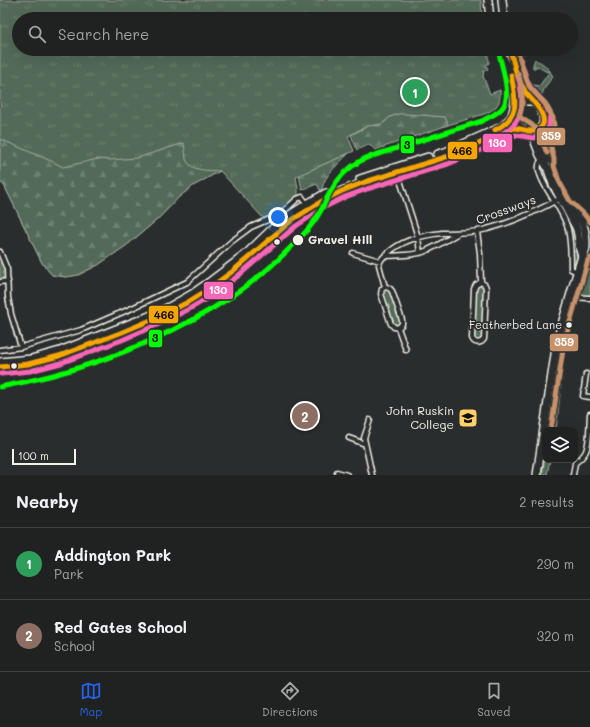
<!DOCTYPE html>
<html lang="en">
<head>
<meta charset="utf-8">
<style>
	body { margin:0; font-family:Mali,sans-serif; background:#2d2f2f; color:#f1f3f6 }
	.controls { position:absolute; right:12px; bottom:12px; display:grid; overflow:hidden; border-radius:8px; box-shadow:0 4px 16px #0002 }
	.controls button { width:36px; height:36px; display:grid; place-items:center; padding:0; border:0; border-bottom:1px solid #3d3f40; background:#202222; color:#f1f3f6; font:20px sans-serif }
	.scale { position:absolute; left:12px; bottom:10px; width:64px; box-sizing:border-box; padding-left:4px; border:2px solid #f4f1e8; border-top:0; font-size:11px; line-height:14px; white-space:nowrap; color:#f4f1e8; -webkit-text-stroke:3px #2a2d2e; paint-order:stroke }
	.you { position:absolute; left:278px; top:217px; width:14px; height:14px; margin:-10px; border:3px solid #fff; border-radius:50%; background:#1a73e8; box-shadow:0 0 0 6px #1a73e833 }
	.badge { display:grid; place-items:center; width:26px; height:26px; border-radius:50%; background:#2563eb; color:#fff; font-size:13px; font-weight:700 }
	.pin { position:absolute; translate:-50% -50%; border:2px solid #fff; box-shadow:0 1px 4px #0006 }
	.list { margin:0; padding:0; list-style:none }
	h2 { display:flex; justify-content:space-between; align-items:center; height:52px; margin:0; padding:0 16px; font-size:17px }
	h2 small { font-size:13px; font-weight:400; color:#a2a4a5 }
	.list li { display:grid; grid-template-columns:26px 1fr auto; gap:12px; align-items:center; box-sizing:border-box; height:72px; padding:0 16px; border-top:1px solid #3d3f40 }
	.list b { display:block; font-size:15px; white-space:nowrap }
	.list p { margin:0; font-size:13px; white-space:nowrap; color:#a2a4a5 }
	.list em { font-size:13px; font-style:normal; color:#a2a4a5 }
	.icon { flex:none; width:22px; height:22px; fill:none; stroke:currentColor; stroke-width:2; stroke-linecap:round; stroke-linejoin:round }
	.map { position:relative; flex:none; width:590px; height:475px; overflow:hidden }
	.search { position:absolute; background:#202222; box-shadow:0 4px 16px #0002; left:12px; right:12px; top:12px; height:44px; display:flex; align-items:center; gap:10px; box-sizing:border-box; padding:0 14px; border-radius:22px; color:#a2a4a5; font-size:15px }
	.sheet { height:196px; background:#202222 }
	nav { display:flex; justify-content:space-around; align-items:center; box-sizing:border-box; height:56px; border-top:1px solid #3d3f40; background:#202222; font-size:11px; color:#a2a4a5 }
	nav a { display:grid; justify-items:center; gap:2px }
	nav .on { color:#2563eb }
	.map>svg:first-child { display:block }
</style>
</head>
<body>
<div class="map">
<svg width="590" height="475" viewBox="0 0 590 475">
	<defs>
		<pattern id="grass-tufts" width="24" height="20" patternUnits="userSpaceOnUse"><rect width="24" height="20" fill="#536b58"/><path d="M3 7l-1-3M5 7V3M7 7l1-3M15 17l-1-3M17 17v-4M19 17l1-3" fill="none" stroke="#6c8170"/></pattern>
		<pattern id="forest-firs" width="22" height="20" patternUnits="userSpaceOnUse"><rect width="22" height="20" fill="#536b58"/><path d="M5 1l3.5 6h-7zM16 11l3.5 6h-7z" fill="#6c8170"/></pattern>
	</defs>
	<rect width="100%" height="100%" fill="#2a2d2e"/>
	<filter id="ink" filterUnits="userSpaceOnUse"><feTurbulence type="fractalNoise" baseFrequency=".025" numOctaves="2"/><feDisplacementMap in="SourceGraphic" scale="8" xChannelSelector="R" yChannelSelector="G"/><feConvolveMatrix kernelMatrix="1 2 1 2 8 2 1 2 1" color-interpolation-filters="sRGB"/></filter>
	<g filter="url(#ink)">
		<path fill="url(#grass-tufts)" stroke="#a4aea0" d="M0 0H481L482 19H19V49H488V57L489 60V63L486 65 488 69 484 71 483 76 490 94 500 90C501 103 497 109 484 114L448 125 445 117H390C379 128 378 123 366 127 360 129 354 133 348 136L354 151 296 177 298 188V196L272 216 263 218 220 171 193 186 179 197 158 219 127 245 98 265 78 275 66 277 52 275 42 263 4 185 0 182Z
			M573 251H577V257L574 269 573 267Z
			M0 257C3 265 10 275 0 281Z
			M588 258 590 259V295L588 296 580 294 579 291 584 275 586 261Z
			M480 284 483 285 485 289 482 337 480 340 478 341 474 339V337L476 290 478 286Z
			M385 289H387L390 291 400 318V323L398 326H396L394 323 384 295 383 292Z
			M557 369H563L556 430H550Z
			M545 458V460H550L547 475H542Z"/>
		<path fill="url(#forest-firs)" stroke="#a4aea0" d="M515 49H523C523 52 522 56 523 59 523 66 529 80 534 85L539 86 540 85 550 71 548 70 547 72 537 66 535 68H533V65L535 59C537 62 540 61 543 64 547 67 551 72 553 77 550 80 547 84 545 88 542 92 543 96 538 98L531 93 522 75 523 73 522 70 519 68 520 64Z
			M398 114H407L445 117 448 125 375 150 371 146 368 145 357 150 351 135 368 126 379 125 385 122 390 117Z
			M0 139 51 161 63 167 98 159 110 160 137 158 184 143C185 148 185 154 186 159 191 172 208 170 220 171L193 186 179 197 158 219 127 245 98 265 78 275 66 277 52 275 42 263 4 185 0 182Z
			M348 154C339 164 324 175 322 189L320 190 317 184 302 190 299 175Z"/>
		<g fill="none" stroke-linecap="round" stroke-linejoin="round">
			<g stroke="#f4f1e8" stroke-width="7">
				<path id="street" d="M542 160C540 162 539 162 539 165 536 175 553 198 558 207 562 214 566 221 568 229 571 243 571 256 571 269L577 272
					M399 177 418 237 420 253
					M328 203 366 187 475 153 490 146 489 140
					M477 232 480 253 481 282 476 285 474 289 472 338C474 344 481 344 484 339L486 288 485 285 481 282
					M0 252 7 269 8 297 11 314 21 347
					M353 253 380 261
					M386 254 387 256C399 255 411 256 423 252 435 248 446 240 457 234
					M0 282 8 281
					M385 287C388 287 390 288 392 291L402 320V324L398 328 394 327 391 324 381 294 382 289 385 287 379 265C380 260 384 256 388 253 402 240 423 235 442 233 458 232 471 234 487 229 511 223 539 210 561 198
					M570 297 588 298H590
					M398 328 406 350
					M0 350 21 347 81 330 130 309 187 282 232 241 251 227 272 218 284 211 297 199 302 197 307 204
					M586 374 583 396 590 397
					M370 420 364 438 372 475
					M349 438 365 444
					M337 472 347 475
					M573 475 575 463C579 460 584 456 586 451 590 442 589 425 590 414"/>
			</g>
			<g stroke="#f4f1e8" stroke-width="10">
				<path id="primary" d="M488 0 490 19
					M502 0 504 19
					M499 49C507 65 515 80 515 98 515 101 515 104 514 107 514 110 512 113 512 116 513 121 518 125 522 128 534 136 548 128 542 113 539 103 529 98 524 89 516 77 514 62 510 49
					M515 106 523 101H533
					M546 120C547 127 544 131 543 137 542 146 545 153 547 161
					M527 131 532 135 535 142 540 155 547 167 553 184 576 227C580 237 578 248 582 256
					M438 154 445 152 495 130 503 126 512 116
					M360 179 428 157
					M0 362 31 359 60 351 147 317 169 307 192 294 212 280 245 255 272 229 290 215 307 204 326 193
					M0 367 28 364 59 356 120 333 163 315 188 302 207 290 233 271 292 220 322 201 342 191 365 182 446 157 467 149 514 128H522
					M537 475 557 341 582 256C586 252 586 248 586 242 585 220 579 218 564 205"/>
			</g>
			<use href="#street" stroke="#2a2d2e" stroke-width="4"/>
			<use href="#primary" stroke="#2a2d2e" stroke-width="7"/>
			<g stroke="#2a2d2e" stroke-width="8">
				<path id="bus-1" d="M495 130C521 117 516 99 511 75
					M0 367 28 364 59 356 120 333 163 315 188 302 207 290 233 271 292 220 322 201 342 191 365 182 446 157 467 149 514 128C522 128 531 134 538 130 553 120 533 101 526 93 524 89 522 86 520 82 515 72 513 60 510 49"/>
			</g>
			<g stroke="#2a2d2e" stroke-width="8">
				<path id="bus-2" d="M498 136C528 121 523 101 518 74
					M1 374 30 371 61 363 122 340 166 321 191 308 211 296 238 276 296 226 325 207 345 197 367 189 448 164 470 155 516 135 533 138 542 136 546 132 549 126 550 115 545 104 531 88 527 80 517 49"/>
			</g>
			<g stroke="#2a2d2e" stroke-width="8">
				<path id="bus-3" d="M517 49 523 69 529 86 534 92 545 103 553 118 554 126 551 136 550 143 554 159V166L559 181 570 201 584 214 590 222
					M518 73C521 82 523 93 522 103 522 107 520 112 519 116 523 120 528 122 532 125 540 132 543 144 547 153
					M551 430 564 343 588 260 590 258"/>
			</g>
			<use href="#bus-1" stroke="#f7a600" stroke-width="5"/>
			<use href="#bus-2" stroke="#fa66b7" stroke-width="5"/>
			<use href="#bus-3" stroke="#c7916a" stroke-width="5"/>
			<g stroke="#2a2d2e" stroke-width="8">
				<path id="tram-1" d="M0 387C70 374 132 353 194 319 229 300 261 278 289 249 299 239 310 229 317 217 321 211 324 205 327 198 337 179 346 168 366 158L482 121C489 117 498 114 503 107 512 94 501 65 498 49"/>
			</g>
			<use href="#tram-1" stroke="#0f0" stroke-width="5"/>
		</g>
	</g>
	<defs>
		<g id="university-square" transform="scale(1)"><rect x="-9" y="-9" width="18" height="18" rx="4" fill="#ffd166" stroke="#2a2d2e"/><path d="M0-5L7-2L0 1L-7-2ZM-4 1L0 2.5L4 1V4Q0 6-4 4Z" fill="#111"/></g>
	</defs>
	<g fill-rule="evenodd">
		<use href="#university-square" x="468" y="418"/>
	</g>
	<g fill="#f4f1e8" stroke="#2a2d2e" stroke-width="1.5">
		<circle cx="298" cy="240" r="6"/>
		<circle cx="277" cy="242" r="3.5"/>
		<circle cx="569" cy="325" r="3.5"/>
		<circle cx="14" cy="366" r="3.5"/>
	</g>
	<g text-anchor="middle" stroke-width="3.5" stroke-linejoin="round" paint-order="stroke">
		<g font-size="11" fill="#f4f1e8" stroke="#2a2d2e" text-anchor="end">
			<text x="562" y="329">Featherbed Lane</text>
		</g>
		<g font-size="12" fill="#f4f1e8" stroke="#2a2d2e">
			<text transform="translate(506 210) rotate(-20)" y="4">Crossways</text>
		</g>
		<g font-size="12" font-weight="bold" fill="#f4f1e8" stroke="#2a2d2e" text-anchor="start">
			<text x="308" y="244">Gravel Hill</text>
		</g>
		<g font-size="12" fill="#f4f1e8" stroke="#2a2d2e" text-anchor="end">
			<text x="454" y="415">John Ruskin<tspan x="454" dy="14">College</tspan></text>
		</g>
	</g>
	<g stroke="#2a2d2e" stroke-width="1.5">
		<rect x="536" y="127" width="30" height="19" rx="4" fill="#c7916a"/>
		<rect x="482" y="133" width="31" height="20" rx="4" fill="#fa66b7"/>
		<rect x="400" y="135" width="15" height="19" rx="4" fill="#0f0"/>
		<rect x="447" y="141" width="31" height="19" rx="4" fill="#f7a600"/>
		<rect x="203" y="281" width="31" height="19" rx="4" fill="#fa66b7"/>
		<rect x="148" y="305" width="31" height="19" rx="4" fill="#f7a600"/>
		<rect x="148" y="329" width="15" height="19" rx="4" fill="#0f0"/>
		<rect x="549" y="333" width="30" height="19" rx="4" fill="#c7916a"/>
	</g>
	<g font-size="11" text-anchor="middle" font-weight="bold" fill="#fff">
		<text x="551" y="140">359</text>
		<text x="497" y="147">130</text>
		<text x="218" y="294">130</text>
		<text x="564" y="346">359</text>
	</g>
	<g font-size="11" text-anchor="middle" font-weight="bold" fill="#111">
		<text x="407" y="149">3</text>
		<text x="462" y="155">466</text>
		<text x="164" y="319">466</text>
		<text x="155" y="342">3</text>
	</g>
</svg>
<div class="controls">
<button><svg class="icon" aria-label="layers" viewBox="0 0 24 24"><path d="M12 4l9 5-9 5-9-5zM3 14l9 5 9-5"/></svg></button>
</div>
<div class="scale">100 m</div>
<div class="you"></div>
<div class="pin badge" style="left:415px;top:92px;background:#2e9e5b">1</div>
<div class="pin badge" style="left:305px;top:416px;background:#8d6e63">2</div>
<div class="search"><svg class="icon" aria-label="search" viewBox="0 0 24 24"><circle cx="10" cy="10" r="6"/><path d="M15 15l6 6"/></svg>Search here</div>
</div>
<section class="sheet">
<h2>Nearby<small>2 results</small></h2>
<ul class="list">
<li><span class="badge" style="background:#2e9e5b">1</span><div><b>Addington Park</b><p>Park</p></div><em>290 m</em></li>
<li><span class="badge" style="background:#8d6e63">2</span><div><b>Red Gates School</b><p>School</p></div><em>320 m</em></li>
</ul>
</section>
<nav>
<a class="on"><svg class="icon" aria-label="map" viewBox="0 0 24 24"><path d="M3 6l6-2 6 2 6-2v14l-6 2-6-2-6 2zM9 4v14M15 6v14"/></svg>Map</a>
<a><svg class="icon" aria-label="directions" viewBox="0 0 24 24"><path d="M12 3l9 9-9 9-9-9zM9 14v-3h6M13 9l2 2-2 2"/></svg>Directions</a>
<a><svg class="icon" aria-label="saved" viewBox="0 0 24 24"><path d="M7 4h10v16l-5-4-5 4z"/></svg>Saved</a>
</nav>
</body>
</html>
